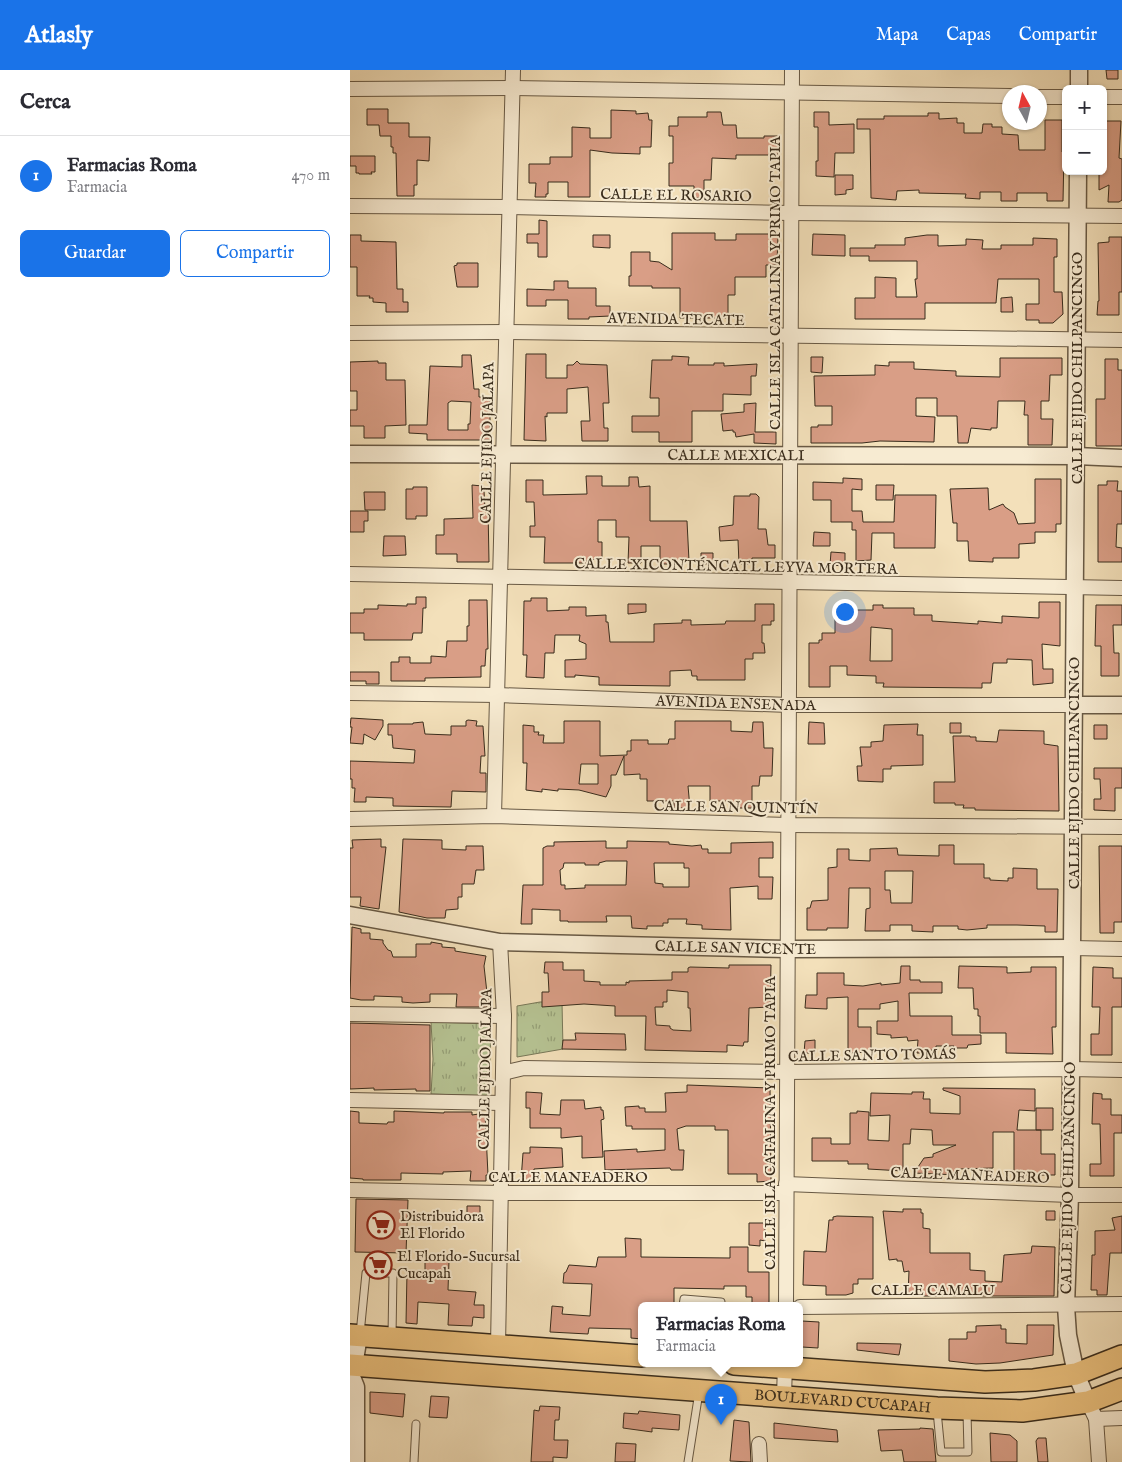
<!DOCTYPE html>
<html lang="es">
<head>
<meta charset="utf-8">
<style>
	body { margin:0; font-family:"IM FELL English",serif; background:#f7f7f7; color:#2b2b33 }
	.controls { position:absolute; right:15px; top:15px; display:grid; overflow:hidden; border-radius:8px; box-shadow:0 1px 4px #0004 }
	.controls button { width:45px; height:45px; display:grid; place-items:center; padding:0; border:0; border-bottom:1px solid #e1e1e2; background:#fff; color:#2b2b33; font:25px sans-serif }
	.compass { position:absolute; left:652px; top:15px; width:45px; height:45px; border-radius:50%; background:#fff; box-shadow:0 1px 4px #0004; rotate:352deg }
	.you { position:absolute; left:494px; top:541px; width:18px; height:18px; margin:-12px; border:4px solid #fff; border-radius:50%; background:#1a73e8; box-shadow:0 0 0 8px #1a73e833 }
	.badge { display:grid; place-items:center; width:32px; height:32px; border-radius:50%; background:#1a73e8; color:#fff; font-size:16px; font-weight:700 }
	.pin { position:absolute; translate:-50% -41px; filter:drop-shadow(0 1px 2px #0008) }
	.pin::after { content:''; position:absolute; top:26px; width:18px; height:15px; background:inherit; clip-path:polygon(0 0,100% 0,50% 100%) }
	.popup { position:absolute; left:288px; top:1232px; width:165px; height:65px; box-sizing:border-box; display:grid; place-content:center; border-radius:8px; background:#fff; filter:drop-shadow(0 1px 4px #0005); font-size:16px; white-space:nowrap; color:#7c7c81 }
	.popup b { font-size:19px; color:#2b2b33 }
	.popup::after { content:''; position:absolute; left:50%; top:100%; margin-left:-10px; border:10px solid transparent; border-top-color:#fff }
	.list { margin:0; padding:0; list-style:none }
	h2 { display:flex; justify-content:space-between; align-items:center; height:65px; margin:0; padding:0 20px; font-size:21px }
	h2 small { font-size:16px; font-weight:400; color:#7c7c81 }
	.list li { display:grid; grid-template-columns:32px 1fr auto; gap:15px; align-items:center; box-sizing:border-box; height:80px; padding:0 20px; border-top:1px solid #e1e1e2 }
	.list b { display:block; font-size:19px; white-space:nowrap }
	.list p { margin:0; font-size:16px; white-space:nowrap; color:#7c7c81 }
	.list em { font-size:16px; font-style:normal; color:#7c7c81 }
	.actions { display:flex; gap:10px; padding:15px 20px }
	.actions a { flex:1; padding:11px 0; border:1px solid #1a73e8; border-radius:8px; text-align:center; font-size:18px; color:#1a73e8 }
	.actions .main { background:#1a73e8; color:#fff }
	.map { position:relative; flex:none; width:772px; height:1392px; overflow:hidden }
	header { display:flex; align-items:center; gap:30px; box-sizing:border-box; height:70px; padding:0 25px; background:#1a73e8; color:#fff }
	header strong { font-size:24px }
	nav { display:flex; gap:28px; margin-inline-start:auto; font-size:18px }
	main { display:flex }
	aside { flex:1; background:#fff }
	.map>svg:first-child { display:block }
</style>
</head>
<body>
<header>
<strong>Atlasly</strong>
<nav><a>Mapa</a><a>Capas</a><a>Compartir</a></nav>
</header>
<main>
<aside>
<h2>Cerca<small></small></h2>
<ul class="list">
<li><span class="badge">1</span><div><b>Farmacias Roma</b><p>Farmacia</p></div><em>470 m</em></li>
</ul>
<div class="actions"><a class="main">Guardar</a><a>Compartir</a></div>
</aside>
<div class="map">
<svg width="772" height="1392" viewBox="0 0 772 1392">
	<defs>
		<pattern id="grass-tufts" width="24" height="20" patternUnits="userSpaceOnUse" patternTransform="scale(1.25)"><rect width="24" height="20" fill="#b6c393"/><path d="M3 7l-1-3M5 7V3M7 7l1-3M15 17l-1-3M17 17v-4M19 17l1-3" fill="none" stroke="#959f77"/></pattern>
	</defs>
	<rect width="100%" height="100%" fill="#f3e0ba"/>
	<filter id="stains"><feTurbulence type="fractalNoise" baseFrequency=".004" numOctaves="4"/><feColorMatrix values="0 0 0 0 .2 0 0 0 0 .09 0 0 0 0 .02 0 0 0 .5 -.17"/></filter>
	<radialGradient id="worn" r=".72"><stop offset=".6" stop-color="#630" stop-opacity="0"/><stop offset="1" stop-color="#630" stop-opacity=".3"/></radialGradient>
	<path fill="url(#grass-tufts)" stroke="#787858" d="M190 932H212L213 979 167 987V936Z
		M81 952 141 954 139 1026 81 1024 83 989Z"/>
	<path fill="#d99e86" stroke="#392c1c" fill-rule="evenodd" d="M756 0H768V9H757Z
		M17 39H38V53H59V67H80L79 91 67 90V115H64V126H47L46 83H43V77H41V66H30L29 55H17Z
		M261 40 286 41V44L298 43 299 50H302L301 77H290V84L262 83 240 80V127H218V112H198V124H196V127H185L186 113H179V94H200V87H222V57L240 58V68H261Z
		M357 42H371L373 55H386L387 68H414V66H428V85H386V89L362 88 361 110H354V128H344V116H319V93H323V66H319V56H328V47H357Z
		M464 42H479V55L504 54V83H485L484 107 466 106V91H468V57H464Z
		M578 43H589V49L607 48V53H614V63H632L633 54H642V57H652V64L668 65 669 80H695V50H712V82H714L713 131H697V123H667V131H651V122H630V129L615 128 616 124 569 123V120L547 121 546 130 521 128 520 59H507V49H534V46H578Z
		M753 51H771L769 88 772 89V130L769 132H758L759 115 749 120V101H753Z
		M0 86H25V102H21L22 104H9V103H6V96H0Z
		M485 105H503V119L496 120V124L485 125Z
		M189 150 197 151V187H188V173H177V164H189Z
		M322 163H365V170H386V164H428L427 195H416V207H385V225H378V248H330V218H302V216H279V206H281V182H300V191L309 192 322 200Z
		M463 164 495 165V186L462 185Z
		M0 165H11V171L46 172 47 219H53V232H58V242H36V233L23 232V228H19L20 226H7V197H0Z
		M243 165H260V178L243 177Z
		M577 165H588V176L616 175V169L633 170 632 179H651V175H683V168L707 169V187H704V222H712L713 244 703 253H689V250H676V234H689V209H648L646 233H575V249H505V228H525V207L546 208V227H567L565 209H567V191H519V186H500V178H525V175H555V168Z
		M759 167H772V222H769V245H747L748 231H749L748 173 759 172Z
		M107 193H128V217H107L104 196 107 195Z
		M204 211H218V218H246V236H260V246L239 247V249H218V230H196V236H177V219L204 220Z
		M662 227 663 242H651V228Z
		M176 284H196V308H217V295H223L227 291 230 294 257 295 259 333H253L254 358H258V371H232L231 351H240L238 317 217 319V343H197V347L195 346 196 371 174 370Z
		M112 285H121L124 319H129V327H140V370H77V364L59 363V355H77L80 296 112 297ZM101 331 121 332 120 354H118V360H98V333Z
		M322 286 339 287 338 295H364V293H374V296L407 294 406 306H401V325L373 324V341H342V372H309V362H282V346H309V328H300L302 290H322Z
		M461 287H473L472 303 461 302Z
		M650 288H712V305H700L699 331H691V349H703L702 375H678V345H674L675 331H648L647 358H641V360L621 358 618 373H608L607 346H587V328H566V346L585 347 584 372 530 371 512 373H461V357H468V355H482V336H465L464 306 525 305V295L539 296V292H564V299L606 301V306L650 307Z
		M755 289H768V300H772V376H746V329H755Z
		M28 291V293H36V310H55L56 355 35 356V368H14V356H0V340H7V321H0V292Z
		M406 333 405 362H426V374L404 373V364L386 367 385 362H383V360L373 361 371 344 394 342V334Z
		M236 406H252V416H279V407H288L289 417 300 416V451H337L339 491H320V494H310V476H291V493H278L279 467H266V450H248V472H252V489L237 490V493H194L195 467H180V456H185L184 432H176V410H193V425L237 424Z
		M493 408 512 409V420L502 419V441H512L513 452H544L545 425H586L585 478H544V463H522L521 490 506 491V460H502V452H481V430H463V412L493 413Z
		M685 409H711V454H706V462H685V473L669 474V488H643V492L619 491 618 471H607V453H603L600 419 638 418 639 440 653 434 655 437 664 443 668 454 685 453Z
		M757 411H768L767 421H772V454H767L766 477 772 478V492H748V415H757Z
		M122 415 132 416V421H134L135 439 138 438 139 492H107V484H86V465H94V449L123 448Z
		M526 415H544L543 430H526Z
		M63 417H77V446H66V449H56V419H63Z
		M14 422H35V440H15Z
		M400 424H406L409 427 408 459H416L418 475H425V488H402V494H389L388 470 370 471 369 457 383 455 384 426H400Z
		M0 441H18V451H14V462H0Z
		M464 462 480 463V476H463Z
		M34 466H55L56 485 33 486Z
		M481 482 495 483V496L480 495Z
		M351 483H363V494H351Z
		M66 527H76V538H73L72 563H63L62 570H14V563H0V543H14V539H28V535L57 536V534H66Z
		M181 528H197V541L219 540V537H236V546L256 545V552H258L260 572H304V554L332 553V550H341V555L375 554 376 551H405V534H424V551H421V555H412V573H414L415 583H403V589H395V610H347V606H342L341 600 320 601V616L249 615V607L225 605V607H215V590L236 589V574L229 571 230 565H205L204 583H195L194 608 176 607 177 585H173L174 531H181Z
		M119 530H137L138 579H136L135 596H131V607L75 608V611H41V592H49V587H60V593H81V586L96 587 97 571H117V556H119Z
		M689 532H710V576L692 574 693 599H703V613L683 615 682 590 657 589V593H643L641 613H632V618L533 617 534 613H526V606L497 605V596H480V617H459V573H469V570H472V563H485V537H502V540H523V535H533V538H564V545H582V551L628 554V551L652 553V546L689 548ZM521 557 542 559V591H520Z
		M278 534H296V542L278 544Z
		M746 535H772V555H763L764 583H769V606H751V576H745Z
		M0 602H29V614H16V611H0Z
		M1 648 33 650V656L25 670 14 664 13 674 0 673 2 657H0Z
		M118 650 127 651 126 656H133L135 686H131L130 703H136V722L102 721 101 737 43 736V728L16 727V732H4L5 718H2V709H0V691L64 693 65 680 43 678 42 665H38V654H63V653L73 652 75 664 101 665V656H116V651Z
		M214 651H250V686L277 685V681H281V670H298V674H318L319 669H325V651H381V661L402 662 403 652H413L414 678H423L422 706H410L409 716H402V738H381V731H360V716H338L340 738H324V731H297V709H290V704L274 705V686L266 705H261V716L256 727 229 720 208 719V721L192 719V722L176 720 177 693H173V655L184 656V662H189L188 665H194L193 673H214ZM231 694H248V714H229Z
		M459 652 474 653 475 674H458Z
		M600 653H611V663H600Z
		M568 654 567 665H573V695L541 696V699H533V712L508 711 507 696H512L510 677H521V672L533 671 534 655Z
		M744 655H757V669H744Z
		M649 660 694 661V674L708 676 709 741 625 740V738H613L614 735H605V733H584V712H605L603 666H620V667H626V671L647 672Z
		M744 698H772V718H765V741L744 740V729H751L750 709H744Z
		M31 769V777H36L29 839 10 836 11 827H0V778H3L2 770Z
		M53 769 92 770V779L116 780V776H133L134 800H126L124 814H112V827H108V839L96 840 95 848H77L49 842Z
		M256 771V778H277V771L319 772V774L342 776 351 775 352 779H358V783H381V773L423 772V788H409V807H423L422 829H408V816L380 818 381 860 352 859V855L336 854 337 849H318V853H313V856H297V859L282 858 281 846H256L257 852H218V851H210V840H204L182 839V854H171L173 815H193V778L197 776H204V772ZM256 791H277L276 815H235V818L215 819V815H211L210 800 213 798 214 793H235V795H249V793ZM304 793H334V798H339V817H313V814L305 813Z
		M589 775H604V794H634V808H640V810L658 811V808H663V798L687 799V819H708L707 862H695V856L667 855H637V858L617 860 608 859V856H583V862L562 861V855H540V861H515L516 839 520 838V818H499L498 858H477V860H457V838H460L462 831 478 830V798L487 797V779H499V790L520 791V779L547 778 548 785 589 786ZM535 801H563L562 833H541L540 820H535Z
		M749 776H772V852H764V863H750Z
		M2 857 11 859V863H20V869L33 870V873L38 880 41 881 43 887H66V874H81V872L92 874V877L105 878V881L136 886 134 896 137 923H139V932L136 933 137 937H106L107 924H80V932L63 933 52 932V927L24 926V930H11L0 928Z
		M195 892H213V900H234V911L250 912V915H276V912L279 913V911L322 910V902H338V898L340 897 379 898V895H421L420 937 399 938 398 972H394L393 976 377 975V982L295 980 296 946H265V936L234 934 192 937V922H199L198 903H194ZM317 920 338 922V938H340L341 961 323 960 320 958V956L306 955 305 937H313V932H317Z
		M551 896H560V910H570V912H592V923H559L560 946H602V965H631V974L618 975 617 978H604V976H586V980H581V983H567L568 970 558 971 557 967 541 968V965L527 964V951H548V931L530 934V939H508V957H521V982L498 983V927L477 928V939L455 938 456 925H467V903H494V915L513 916 531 913V915L550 913Z
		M609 896 657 897V903L681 902V897H706V957H702L703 984 656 983V963H630V946H628V939H624L623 918H608Z
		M743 897 763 898V908H772V937H762V985H741V964H749L750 937H742Z
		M0 953 80 955V1021H66V1019L24 1020V1018L0 1019Z
		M225 963 275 964 276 980 212 979 213 970H226Z
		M465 970V983H454L455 971Z
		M337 1015 420 1018 421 1111 407 1112V1104H378V1060H365V1056H336L327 1059 329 1080H334L333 1100H321L320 1098 255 1100 254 1081 287 1079V1082L315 1080V1059H282V1056H276L275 1037 289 1036V1038H295V1042H316L315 1023 337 1022Z
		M593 1018 685 1019V1041L669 1040 667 1060H691V1084H705V1105H664V1062H643V1098L609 1099 608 1105 564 1103 574 1088 583 1087V1084L606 1075H583L582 1060 561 1059 560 1074H553V1101L518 1099V1094H498V1091H462V1068H481V1074H500V1043H507V1041L519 1042 518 1070 539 1071 540 1045 520 1046 521 1023 562 1024V1022H574L573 1029H580V1043L610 1044V1026L593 1020Z
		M176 1022 192 1023 190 1044 210 1045 211 1030H234L235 1039 251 1037V1040H253L254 1049 251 1050 253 1087 232 1088V1066L211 1068V1058H180V1038H176Z
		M743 1023 752 1024V1029H761V1045H772V1063H764V1106H740V1094H751L750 1054H742Z
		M686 1038H703V1060H686Z
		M0 1041 9 1042V1053L37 1054 38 1052H44V1041L94 1043V1042H122V1045L135 1043 138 1105H136V1111H120L121 1101 93 1102V1104L51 1103V1110H13V1109L0 1108Z
		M180 1077 212 1078 213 1097 184 1099 183 1110H171L173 1083H180Z
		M6 1129 58 1130 56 1183 5 1182Z
		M117 1136H130V1146H117Z
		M553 1139H571V1143H573V1158L580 1159V1183H620V1200L635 1201V1211L652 1212 654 1185 681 1183 682 1176 705 1177 704 1226H558L559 1201 554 1202 552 1191H547V1189L539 1190 533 1141 553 1142Z
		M696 1141H705V1150H696Z
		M487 1146 523 1147V1209H508V1214H503V1223L496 1225H476V1216L453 1215 454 1181 476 1182 479 1150H483V1147Z
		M772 1146V1183H760L757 1225H747V1220H741L742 1185H745V1161L765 1160 762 1148Z
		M399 1153H415V1171L410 1170V1176L399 1175Z
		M275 1168 291 1169V1187L380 1188V1177H398V1202H419V1236H402V1227H396V1216H374V1219L324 1218V1236H292V1269L281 1268V1259L239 1258 238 1264 200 1262 202 1236 213 1237 212 1244 240 1246 242 1214 213 1213 214 1203 216 1202 219 1195 246 1197 248 1187H276Z
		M75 1190 99 1191 98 1220 126 1222 124 1235H134V1248L123 1247 122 1256 98 1255 99 1234 68 1232 67 1254 56 1253 57 1202 75 1203Z
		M452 1251 469 1252 468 1278 452 1277Z
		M651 1255V1259H656V1273L677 1274V1255H704L703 1285 650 1293 626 1294 599 1291V1269H617V1262H626V1256Z
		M507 1273 551 1274 549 1285 507 1280Z
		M20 1322 55 1324 53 1347 20 1343Z
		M81 1326 99 1327 97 1348 79 1347Z
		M190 1336 210 1337 209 1350H205L204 1370H218L217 1388 203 1387V1392H181L184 1340 189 1341Z
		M289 1341 330 1345 329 1360 302 1358V1362L273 1358 274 1343 288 1344Z
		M384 1350 399 1352 401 1392 380 1391Z
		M424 1353 487 1360 488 1372 424 1368Z
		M570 1358 583 1359 586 1392H554L552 1380 531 1381 528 1360 570 1359Z
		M640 1363 660 1365 667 1371V1392H641Z
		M688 1368H696L698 1392H688L686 1371Z
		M266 1373 286 1374 285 1392H265Z"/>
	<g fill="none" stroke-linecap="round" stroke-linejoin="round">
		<g stroke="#685944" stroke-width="9">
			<path id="service" d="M333 1236 334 1229 371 1232V1236
				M10 1264 16 1203H43L42 1266
				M587 1341 591 1382H618L617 1342
				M64 1392 66 1354
				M338 1392 349 1322"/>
		</g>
		<g stroke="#685944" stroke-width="16">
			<g id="minor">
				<path d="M0 19 163 18 660 26"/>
				<path d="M690 27H716"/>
				<path d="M753 27H772"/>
				<path d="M0 136 159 137 441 143 772 146"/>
				<path d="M0 263 156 262 772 270"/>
				<path d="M0 504 772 518"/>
				<path id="s1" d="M0 623 147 625 439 635H724"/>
				<path d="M144 746 163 0"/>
				<path d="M0 749 144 746 438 755 772 757"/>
				<path d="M722 878 772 879"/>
				<path d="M0 944 154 946"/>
				<path d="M153 1003 174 998 437 1002 720 999 772 1000"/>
				<path d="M0 1030 152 1033"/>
				<path d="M436 1114 720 1125H772"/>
				<path d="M0 1120 150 1123H436"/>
				<path d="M436 1236 442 0"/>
				<path d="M450 1237 772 1234"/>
				<path d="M148 1276 154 946 150 872"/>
				<path d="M434 1327 435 1294"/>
				<path d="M738 1332 746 1349 749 1392"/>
				<path d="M746 1349 772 1348"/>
				<path d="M409 1374 410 1392"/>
			</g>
		</g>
		<g stroke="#685944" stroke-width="19">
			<g id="tertiary">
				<path d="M729 19V0"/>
				<path d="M728 101 722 878 720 1125 716 1236 718 1265 726 1304 738 1332"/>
				<path id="s2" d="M0 384 726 386 772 388"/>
				<path d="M724 635H772"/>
				<path id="s3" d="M0 845 150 872 437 879 722 878"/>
				<path d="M6 1392V1317L2 1307 9 1266"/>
			</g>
		</g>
		<g stroke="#392c1c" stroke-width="24">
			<g id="primary">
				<path d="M0 1265 292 1286"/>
				<path d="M384 1294 635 1312 684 1310 726 1304 772 1286"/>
				<path id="s4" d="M0 1295 587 1338 672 1341 738 1332 772 1319"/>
			</g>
		</g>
		<use href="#service" stroke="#f7ebd2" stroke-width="7"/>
		<use href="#minor" stroke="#f7ebd2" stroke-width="14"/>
		<use href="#tertiary" stroke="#f7ebd2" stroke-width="16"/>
		<use href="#primary" stroke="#eac07d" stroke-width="21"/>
	</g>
	<defs>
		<g id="supermarket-ring" transform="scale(1.4375)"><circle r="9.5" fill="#f7ebd2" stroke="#8f2418" stroke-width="1.5"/><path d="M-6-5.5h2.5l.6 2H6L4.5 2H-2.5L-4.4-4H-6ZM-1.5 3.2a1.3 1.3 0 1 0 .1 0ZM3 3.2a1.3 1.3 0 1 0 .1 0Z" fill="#8f2418"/></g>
	</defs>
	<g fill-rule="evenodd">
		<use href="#supermarket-ring" x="31" y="1155"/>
		<use href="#supermarket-ring" x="28" y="1195"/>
	</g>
	<g text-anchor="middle" stroke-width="4" stroke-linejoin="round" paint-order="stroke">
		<g font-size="15" fill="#392c1c" stroke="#f7ebd2">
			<text transform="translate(326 125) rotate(1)" y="5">CALLE EL ROSARIO</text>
			<text transform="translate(425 213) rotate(-90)" y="5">CALLE ISLA CATALINA Y PRIMO TAPIA</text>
			<text transform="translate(326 249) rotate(1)" y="5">AVENIDA TECATE</text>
			<text transform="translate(727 298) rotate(-90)" y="5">CALLE EJIDO CHILPANCINGO</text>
			<text transform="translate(137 373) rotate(-89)" y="5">CALLE EJIDO JALAPA</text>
			<text dy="5" stroke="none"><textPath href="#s2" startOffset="386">CALLE MEXICALI</textPath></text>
			<text transform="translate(386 496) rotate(1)" y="5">CALLE XICONTÉNCATL LEYVA MORTERA</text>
			<text dy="5" stroke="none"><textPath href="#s1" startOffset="386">AVENIDA ENSENADA</textPath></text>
			<text transform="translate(724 703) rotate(-90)" y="5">CALLE EJIDO CHILPANCINGO</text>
			<text transform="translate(386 737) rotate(1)" y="5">CALLE SAN QUINTÍN</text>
			<text dy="5" stroke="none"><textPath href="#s3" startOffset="388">CALLE SAN VICENTE</textPath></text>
			<text transform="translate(522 985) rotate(-1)" y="5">CALLE SANTO TOMÁS</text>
			<text transform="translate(135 999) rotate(-89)" y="5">CALLE EJIDO JALAPA</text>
			<text transform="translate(420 1053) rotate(-90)" y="5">CALLE ISLA CATALINA Y PRIMO TAPIA</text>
			<text transform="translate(620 1105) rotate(2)" y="5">CALLE MANEADERO</text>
			<text x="218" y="1112">CALLE MANEADERO</text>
			<text transform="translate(718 1108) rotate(-89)" y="5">CALLE EJIDO CHILPANCINGO</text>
			<text x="583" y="1225">CALLE CAMALU</text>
			<text dy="5" stroke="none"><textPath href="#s4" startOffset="494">BOULEVARD CUCAPAH</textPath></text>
		</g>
		<g font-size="15" fill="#392c1c" stroke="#f7ebd2" text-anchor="start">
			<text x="50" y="1151">Distribuidora<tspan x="50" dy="17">El Florido</tspan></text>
			<text x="47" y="1191">El Florido-Sucursal<tspan x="47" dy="17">Cucapah</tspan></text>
		</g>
	</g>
	<rect width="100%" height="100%" filter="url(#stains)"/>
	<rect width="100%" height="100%" fill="url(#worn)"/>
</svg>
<div class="controls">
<button>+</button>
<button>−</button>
</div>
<svg class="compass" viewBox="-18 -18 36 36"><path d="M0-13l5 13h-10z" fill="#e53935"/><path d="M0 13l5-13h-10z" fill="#7c7c81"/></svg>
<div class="you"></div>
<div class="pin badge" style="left:371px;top:1355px">1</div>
<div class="popup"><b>Farmacias Roma</b>Farmacia</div>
</div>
</main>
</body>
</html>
